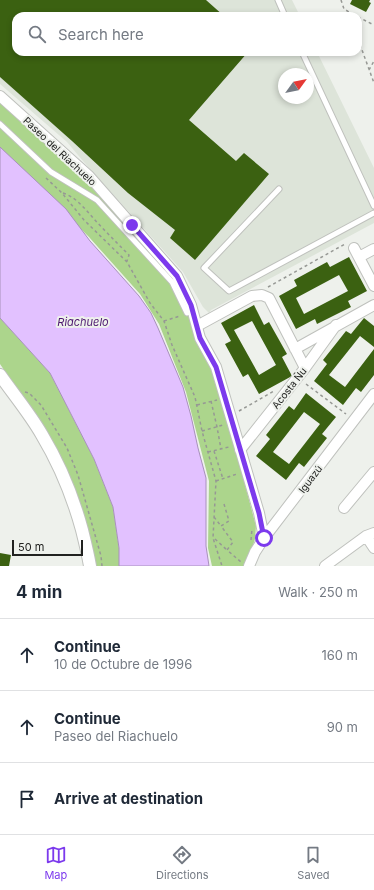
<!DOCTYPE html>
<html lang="en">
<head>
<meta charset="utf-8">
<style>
	body { margin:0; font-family:Inter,sans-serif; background:#f6f6f7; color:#1f2937 }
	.compass { position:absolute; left:278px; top:68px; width:36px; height:36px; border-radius:50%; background:#fff; box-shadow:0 2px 6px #0003; rotate:57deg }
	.scale { position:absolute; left:12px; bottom:10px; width:71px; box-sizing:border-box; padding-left:4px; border:2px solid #212220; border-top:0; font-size:11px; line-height:14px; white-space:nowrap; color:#212220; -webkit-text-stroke:3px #eef1ec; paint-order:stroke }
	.stop { position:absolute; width:12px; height:12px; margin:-9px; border:3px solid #7c3aed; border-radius:50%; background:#fff }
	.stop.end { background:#7c3aed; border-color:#fff; box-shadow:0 1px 4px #0008 }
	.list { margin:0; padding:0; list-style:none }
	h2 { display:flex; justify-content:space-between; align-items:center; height:52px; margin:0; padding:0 16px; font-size:17px }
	h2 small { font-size:13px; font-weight:400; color:#747a83 }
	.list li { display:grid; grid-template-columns:26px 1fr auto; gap:12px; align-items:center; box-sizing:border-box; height:72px; padding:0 16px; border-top:1px solid #e0e1e3 }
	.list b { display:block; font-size:15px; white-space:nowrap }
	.list p { margin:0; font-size:13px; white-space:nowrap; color:#747a83 }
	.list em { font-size:13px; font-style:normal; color:#747a83 }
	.icon { flex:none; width:22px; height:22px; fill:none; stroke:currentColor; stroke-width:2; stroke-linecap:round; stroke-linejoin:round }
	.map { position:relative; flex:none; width:374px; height:566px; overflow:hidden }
	.search { position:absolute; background:#fff; box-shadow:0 2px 6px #0003; left:12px; right:12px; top:12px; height:44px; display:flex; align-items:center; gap:10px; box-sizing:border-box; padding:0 14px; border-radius:12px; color:#747a83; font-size:15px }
	.sheet { height:268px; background:#fff }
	nav { display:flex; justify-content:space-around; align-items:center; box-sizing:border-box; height:56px; border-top:1px solid #e0e1e3; background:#fff; font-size:11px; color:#747a83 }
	nav a { display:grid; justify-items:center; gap:2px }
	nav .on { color:#7c3aed }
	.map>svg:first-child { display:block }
</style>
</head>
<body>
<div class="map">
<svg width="374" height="566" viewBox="0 0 374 566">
	<rect width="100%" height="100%" fill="#eef1ec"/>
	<path fill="#dde4d9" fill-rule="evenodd" d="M0 0H292L300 16H16V52H317L374 168V223L211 310 209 313 203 307 183 272 83 161 67 142 0 84ZM284 74H308V98H284Z"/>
	<path fill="#acd58c" d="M0 102 91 183 170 274 181 289 215 372 256 526 255 539 246 566H212L208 548 209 481 186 392 159 324 140 294 89 237 0 148Z
		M0 318 50 373 94 459 113 507 119 548V566H93L38 420 0 364Z"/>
	<path fill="#e2c1ff" stroke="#a891bc" d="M0 147 66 209 90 241 139 296 151 313 158 328 183 387 191 416 198 448 206 478V546L209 566H119V548L113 507 94 459 50 373 0 318Z"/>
	<path fill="#3b6111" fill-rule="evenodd" d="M0 0H206L224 16H16V52H248L189 120 236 161 244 153 269 174 195 260 170 238 175 230 128 193 72 141 0 77Z
		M352 0H370L369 2 371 3 366 12 350 4Z
		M349 257 367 291 348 301 351 307 317 324 315 319 296 329 279 296 297 286 294 280 327 262 330 267ZM339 275 348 291 304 314 296 298Z
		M254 305 264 325 269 322 287 354 282 357 292 376 259 394 248 374 243 377 225 344 231 341 221 323ZM252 321 276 365 259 375 234 330Z
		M364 318 374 326V347L360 336 329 375 345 387 374 349V375L361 392 356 388 343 405 314 381 327 364 323 360 346 331 351 334Z
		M306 393 336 417 322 434 327 438 304 467 299 463 286 480 256 456 270 439 266 435 289 406 294 410ZM304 412 320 424 289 464 273 452Z
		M0 553 11 555 9 566H0Z"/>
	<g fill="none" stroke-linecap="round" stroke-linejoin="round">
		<g stroke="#bfc1bd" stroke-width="7">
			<path id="service" d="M278 0 285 16
				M302 52 374 206
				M0 124 51 172 97 200 172 282 187 313 193 311
				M279 189 204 268 229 291 374 213"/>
		</g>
		<g stroke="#bfc1bd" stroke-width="12">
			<path id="minor" d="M0 96 89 176 177 276 191 305 200 338 216 367 259 513 264 538
				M354 248 374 286
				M359 257 374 249
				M197 326 252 296 262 295 269 298 305 368
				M295 349 374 305
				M240 450 305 368 336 325
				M344 508 374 472
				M366 536 374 548
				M249 566 255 552 264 538 374 394
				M325 566 366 536 374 533"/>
		</g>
		<g stroke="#bfc1bd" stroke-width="14">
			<path id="tertiary" d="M0 375C14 395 30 414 42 435 60 465 73 497 82 530 85 542 88 554 90 566"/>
		</g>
		<path stroke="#969894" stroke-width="1.5" stroke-dasharray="3 3" stroke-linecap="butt" d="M341 0 344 9 356 16
			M348 12 350 16
			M358 17 374 25
			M358 39 374 83
			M369 70 374 61
			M46 178 62 193 84 220 127 262 150 303 164 321 172 345 195 397 202 431 216 481 213 538 222 566
			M63 193C76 197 85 209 94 219 105 231 117 243 129 255L127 261
			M268 287 345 244
			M164 321 180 316
			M306 384 346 414
			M25 392 29 393 41 405 67 448 78 475 101 556 102 566
			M211 401 217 427 221 449
			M197 405 217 400
			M239 411 274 391
			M202 431 223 425
			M214 451 223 479
			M208 452 229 447
			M216 481 237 474
			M224 504 229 521 221 526 233 542 227 550 241 562
			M214 517 221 526
			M215 539 227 550
			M251 540 252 529"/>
		<use href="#service" stroke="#fff" stroke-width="5"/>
		<use href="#minor" stroke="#fff" stroke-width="10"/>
		<use href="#tertiary" stroke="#fff" stroke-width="12"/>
	</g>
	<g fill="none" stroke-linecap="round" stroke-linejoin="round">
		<path stroke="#7c3aed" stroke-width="5" d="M132 225 177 276 191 305 200 338 216 367 259 513 264 538"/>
	</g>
	<g text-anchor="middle" stroke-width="4" stroke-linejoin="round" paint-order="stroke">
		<g font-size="10" fill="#212220" stroke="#eef1ec">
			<text transform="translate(60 151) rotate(43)" y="4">Paseo del Riachuelo</text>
			<text transform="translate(289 388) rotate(-52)" y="4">Acosta Ñu</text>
			<text transform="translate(310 479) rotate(-53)" y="4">Iguazú</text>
		</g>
		<g font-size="11" font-style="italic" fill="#4e1870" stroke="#eef1ec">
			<text x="83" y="326">Riachuelo</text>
		</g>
	</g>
</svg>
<svg class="compass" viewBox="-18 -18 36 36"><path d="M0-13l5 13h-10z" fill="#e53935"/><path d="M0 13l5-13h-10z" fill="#747a83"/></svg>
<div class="scale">50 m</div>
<div class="stop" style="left:264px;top:538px"></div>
<div class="stop end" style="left:132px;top:225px"></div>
<div class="search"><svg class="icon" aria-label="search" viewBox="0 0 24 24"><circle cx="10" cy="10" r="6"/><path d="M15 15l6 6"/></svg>Search here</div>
</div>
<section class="sheet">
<h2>4 min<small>Walk · 250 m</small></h2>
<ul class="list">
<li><svg class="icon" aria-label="ahead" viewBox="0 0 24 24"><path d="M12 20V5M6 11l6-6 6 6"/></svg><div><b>Continue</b><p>10 de Octubre de 1996</p></div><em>160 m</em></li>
<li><svg class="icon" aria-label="ahead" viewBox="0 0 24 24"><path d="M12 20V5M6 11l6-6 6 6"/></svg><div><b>Continue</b><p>Paseo del Riachuelo</p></div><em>90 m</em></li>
<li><svg class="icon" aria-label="arrive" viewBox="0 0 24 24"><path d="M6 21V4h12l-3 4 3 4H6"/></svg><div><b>Arrive at destination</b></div></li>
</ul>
</section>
<nav>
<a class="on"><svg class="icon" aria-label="map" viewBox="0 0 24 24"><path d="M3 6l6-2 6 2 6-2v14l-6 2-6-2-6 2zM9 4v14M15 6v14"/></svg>Map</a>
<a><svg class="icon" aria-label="directions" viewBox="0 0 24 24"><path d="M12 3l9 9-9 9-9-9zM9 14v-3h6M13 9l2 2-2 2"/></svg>Directions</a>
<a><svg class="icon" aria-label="saved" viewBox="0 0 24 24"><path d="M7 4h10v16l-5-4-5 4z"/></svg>Saved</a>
</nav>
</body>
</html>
